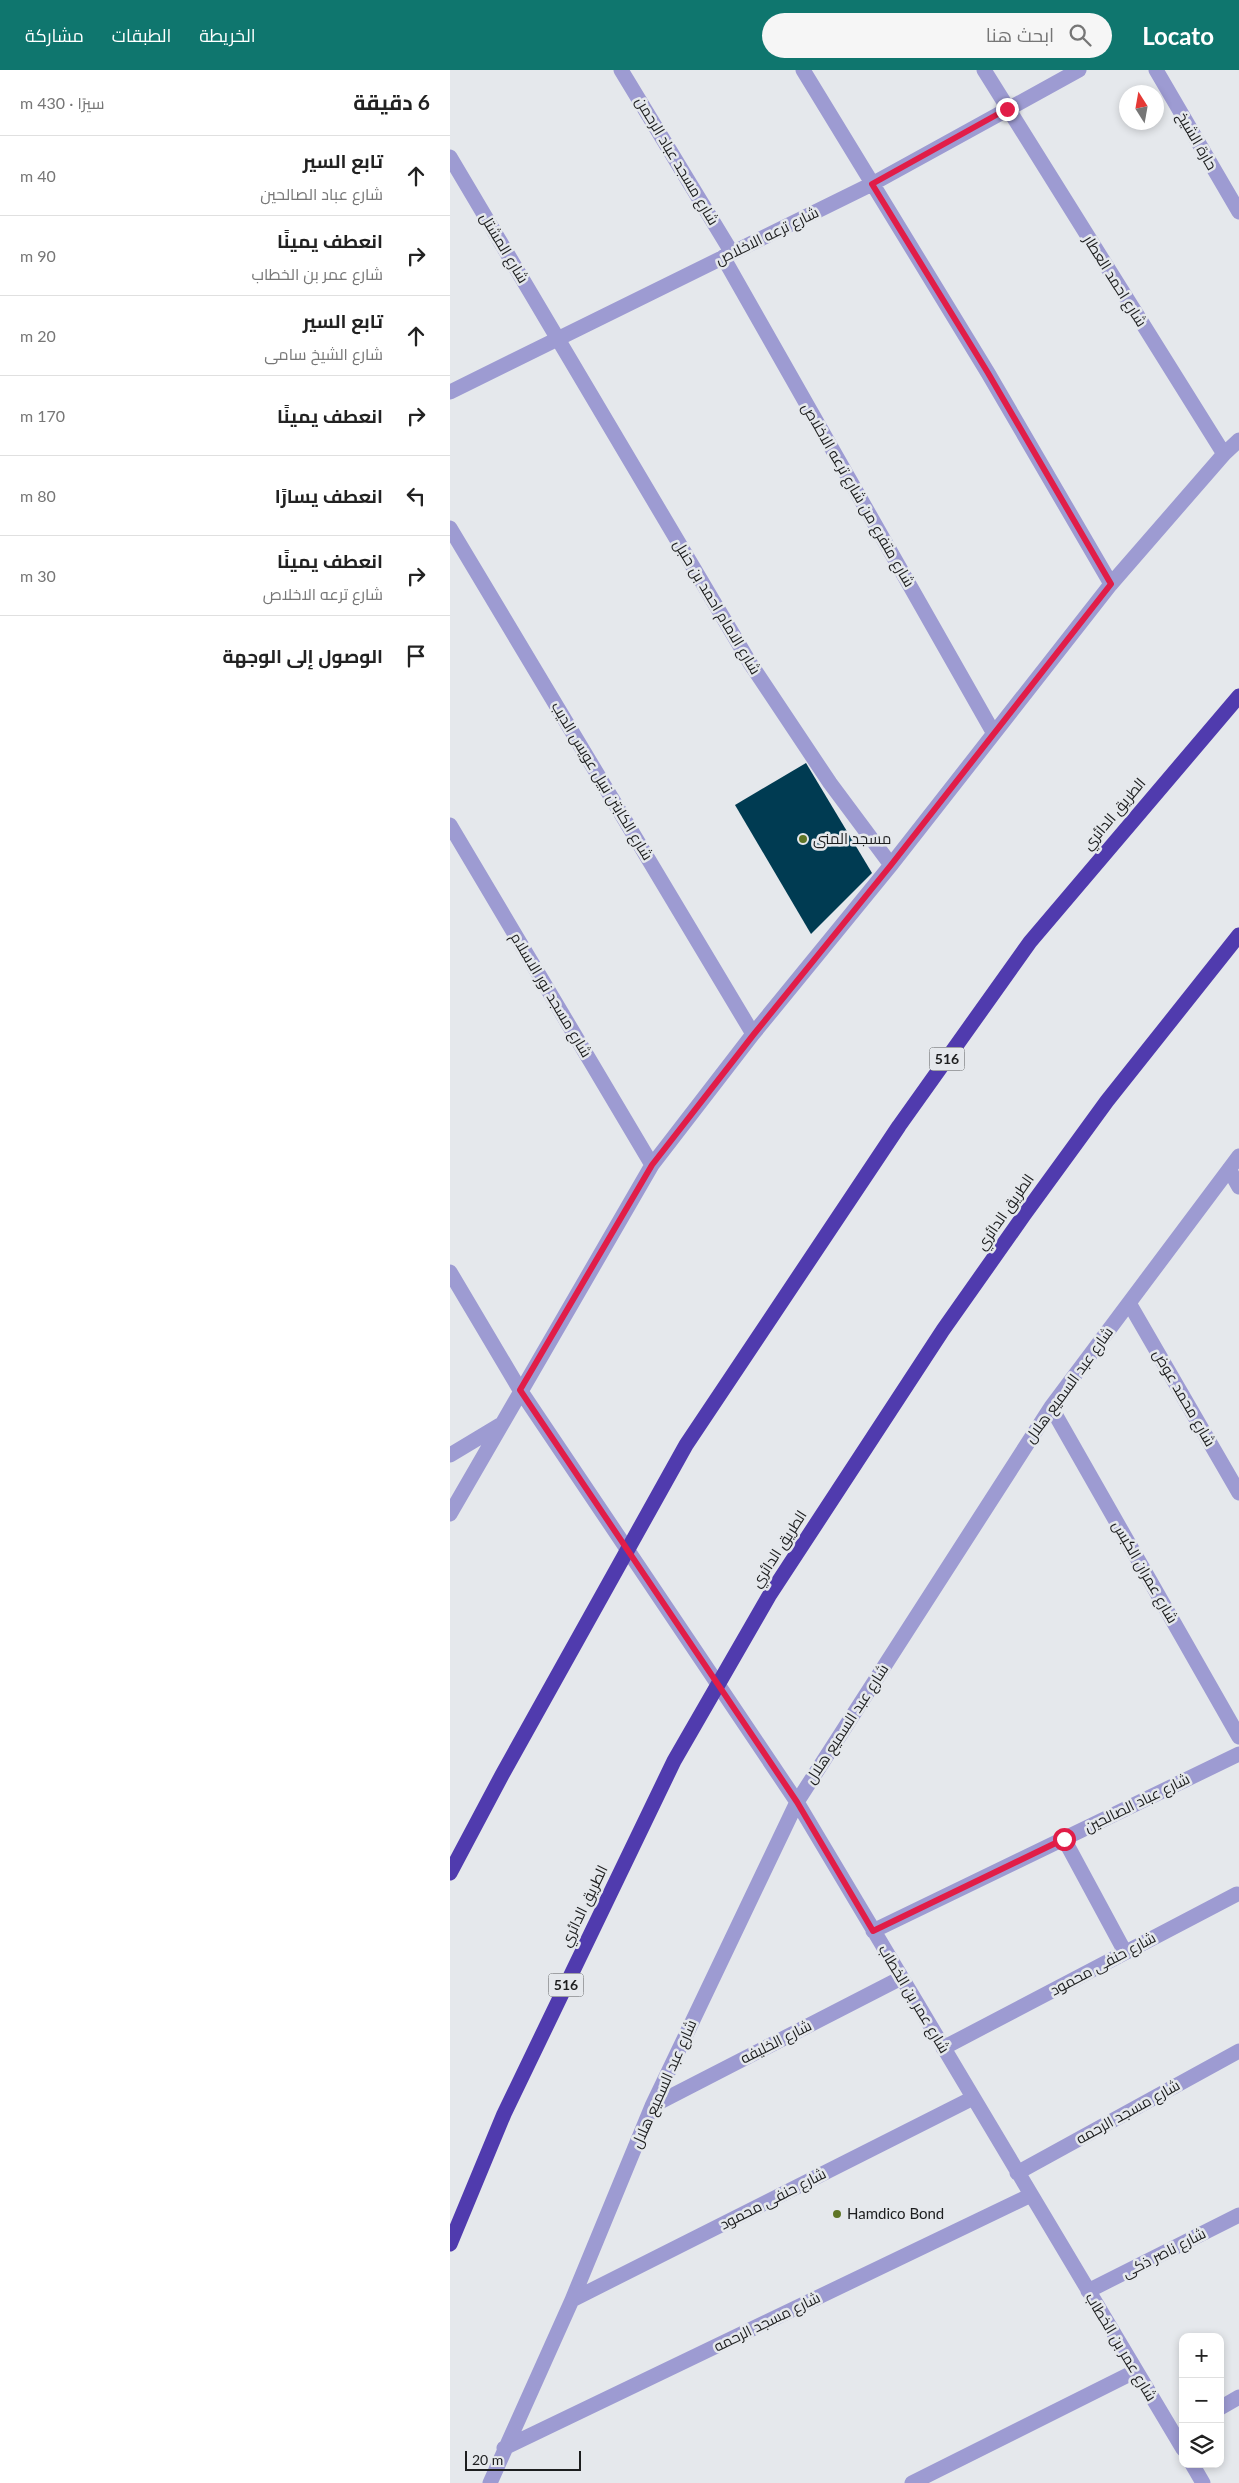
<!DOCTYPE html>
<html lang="ar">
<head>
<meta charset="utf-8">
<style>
	body { margin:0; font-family:Lato,Cairo,sans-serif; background:#f6f6f6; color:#222; direction:rtl }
	.controls { position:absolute; right:15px; bottom:15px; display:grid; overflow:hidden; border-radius:10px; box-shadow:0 2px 8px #0003 }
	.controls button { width:45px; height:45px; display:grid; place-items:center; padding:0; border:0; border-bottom:1px solid #e0e0e0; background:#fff; color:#222; font:25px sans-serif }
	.compass { position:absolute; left:669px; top:15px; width:45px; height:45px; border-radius:50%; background:#fff; box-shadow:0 2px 8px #0003; rotate:349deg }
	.scale { position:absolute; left:15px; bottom:12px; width:116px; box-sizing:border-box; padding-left:5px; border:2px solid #1d1e1f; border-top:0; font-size:14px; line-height:18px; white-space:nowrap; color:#1d1e1f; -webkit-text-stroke:4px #e5e8ec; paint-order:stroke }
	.stop { position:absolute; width:15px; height:15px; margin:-11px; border:4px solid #e11d48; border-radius:50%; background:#fff }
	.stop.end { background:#e11d48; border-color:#fff; box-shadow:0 1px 5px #0008 }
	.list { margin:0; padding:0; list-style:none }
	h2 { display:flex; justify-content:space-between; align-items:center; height:65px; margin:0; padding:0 20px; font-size:21px }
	h2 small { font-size:16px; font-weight:400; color:#767676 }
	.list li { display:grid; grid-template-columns:32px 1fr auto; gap:15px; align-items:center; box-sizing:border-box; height:80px; padding:0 20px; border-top:1px solid #e0e0e0 }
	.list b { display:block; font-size:19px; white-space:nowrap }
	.list p { margin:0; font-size:16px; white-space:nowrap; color:#767676 }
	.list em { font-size:16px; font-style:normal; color:#767676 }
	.icon { flex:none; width:28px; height:28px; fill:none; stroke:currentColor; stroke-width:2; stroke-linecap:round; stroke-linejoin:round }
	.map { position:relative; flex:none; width:789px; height:2413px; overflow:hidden; direction:ltr }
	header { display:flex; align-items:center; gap:30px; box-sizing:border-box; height:70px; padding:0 25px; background:#0f766e; color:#fff }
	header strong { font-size:24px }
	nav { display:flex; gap:28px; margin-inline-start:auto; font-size:18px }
	.search { width:350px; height:45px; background:#f6f6f6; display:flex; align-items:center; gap:12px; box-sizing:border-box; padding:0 18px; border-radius:28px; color:#767676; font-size:19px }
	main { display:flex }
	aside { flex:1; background:#fff }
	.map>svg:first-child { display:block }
</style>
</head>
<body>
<header>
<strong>Locato</strong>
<div class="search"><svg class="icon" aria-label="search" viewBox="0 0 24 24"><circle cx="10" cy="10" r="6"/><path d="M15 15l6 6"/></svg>ابحث هنا</div>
<nav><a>الخريطة</a><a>الطبقات</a><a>مشاركة</a></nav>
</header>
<main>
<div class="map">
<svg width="789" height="2413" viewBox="0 0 789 2413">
	<rect width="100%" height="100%" fill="#e5e8ec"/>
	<path fill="#003b52" d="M356 693 422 803 361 864 285 735Z"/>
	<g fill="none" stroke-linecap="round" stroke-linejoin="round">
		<path stroke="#9d9bd2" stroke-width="15" d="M171 0 282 183
			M353 0 538 303 661 514
			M534 0 774 384
			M706 0 789 142
			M0 87 300 593 380 713 441 795
			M273 187 543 662
			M0 322 422 114 629 0
			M0 458 303 964
			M0 755 202 1095
			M779 1099 789 1117
			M0 1202 70 1320 347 1732 733 2379
			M679 1233 789 1423
			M601 1337 789 1667
			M0 1385 50 1355
			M0 1444 202 1095 303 964 441 795 661 514 774 384 789 370
			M614 1769 675 1882
			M423 1861 789 1684
			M493 1978 787 1824
			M202 2036 451 1908
			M567 2103 789 1981
			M638 2221 789 2145
			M122 2230 523 2028
			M770 2338 789 2327
			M54 2378 581 2125
			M742 2394 753 2413
			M40 2413 122 2230 202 2036 347 1732 601 1337 789 1086
			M462 2413 686 2301"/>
		<path stroke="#503bae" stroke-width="15" d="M0 1803 52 1705 236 1375 449 1056 580 872 789 626
			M0 2174 54 2044 224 1691 319 1526 493 1260 574 1145 657 1031 789 865"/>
	</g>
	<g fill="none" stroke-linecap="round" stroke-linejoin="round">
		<path stroke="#e11d48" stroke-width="6" d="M557 39 422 114 538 303 661 514 441 795 304 964 202 1095 70 1320 347 1732 423 1861 614 1769"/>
	</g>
	<g fill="#5e7526" stroke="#e5e8ec" stroke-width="2">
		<circle cx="353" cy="769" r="5"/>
		<circle cx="387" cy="2144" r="5"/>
	</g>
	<g text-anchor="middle" stroke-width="5" stroke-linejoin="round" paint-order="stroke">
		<g fill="#e5e8ec" stroke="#595b5c" stroke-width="1">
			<rect x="479.5" y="977.5" width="35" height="23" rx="4"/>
			<rect x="98.5" y="1903.5" width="35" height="23" rx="4"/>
		</g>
		<g font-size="14" font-weight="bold" fill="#1d1e1f">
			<text x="497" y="994">516</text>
			<text x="116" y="1920">516</text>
		</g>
		<g font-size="15" fill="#1d1e1f" stroke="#e5e8ec">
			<text transform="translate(747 71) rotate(60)" y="5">حارة الشيخ</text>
			<text transform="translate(227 91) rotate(59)" y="5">شارع مسجد عباد الرحمن</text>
			<text transform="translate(317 166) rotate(-26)" y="5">شارع ترعه الاخلاص</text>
			<text transform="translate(54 178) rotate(59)" y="5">شارع المشتل</text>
			<text transform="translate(665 211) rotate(58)" y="5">شارع احمد العطار</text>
			<text transform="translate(408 425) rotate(60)" y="5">شارع متفرع من شارع ترعه الاخلاص</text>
			<text transform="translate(267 537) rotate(59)" y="5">شارع الامام احمد بن حنبل</text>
			<text transform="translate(152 711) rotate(59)" y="5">شارع الكابتن نبيل عويس الديب</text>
			<text transform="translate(664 744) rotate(-50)" y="5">الطريق الدائري</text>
			<text transform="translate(101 925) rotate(59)" y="5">شارع مسجد نور الاسلام</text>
			<text transform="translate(555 1142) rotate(-55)" y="5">الطريق الدائري</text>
			<text transform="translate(619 1315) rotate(-54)" y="5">شارع عبد السميع هلال</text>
			<text transform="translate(734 1328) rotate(60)" y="5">شارع محمد عوض</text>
			<text transform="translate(329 1479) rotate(-57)" y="5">الطريق الدائري</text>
			<text transform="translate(695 1502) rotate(60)" y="5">شارع عمران الكبس</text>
			<text transform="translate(397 1654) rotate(-57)" y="5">شارع عبد السميع هلال</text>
			<text transform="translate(687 1733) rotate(-26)" y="5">شارع عباد الصالحين</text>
			<text transform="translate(134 1836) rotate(-64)" y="5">الطريق الدائري</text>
			<text transform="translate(653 1894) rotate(-28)" y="5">شارع حنفى محمود</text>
			<text transform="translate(464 1929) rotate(59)" y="5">شارع عمر بن الخطاب</text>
			<text transform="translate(326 1972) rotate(-27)" y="5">شارع الخليفه</text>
			<text transform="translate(214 2014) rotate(-66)" y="5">شارع عبد السميع هلال</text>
			<text transform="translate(678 2042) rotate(-29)" y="5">شارع مسجد الرحمه</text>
			<text transform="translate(323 2129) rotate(-27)" y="5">شارع حنفى محمود</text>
			<text transform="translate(714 2183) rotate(-27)" y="5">شارع ناصر ذكى</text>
			<text transform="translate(317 2252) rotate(-26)" y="5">شارع مسجد الرحمه</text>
			<text transform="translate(671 2277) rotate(59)" y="5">شارع عمر بن الخطاب</text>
		</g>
		<g font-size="15" fill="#1d1e1f" stroke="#e5e8ec" text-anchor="start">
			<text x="363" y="774">مسجد المنى</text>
			<text x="397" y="2149">Hamdico Bond</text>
		</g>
	</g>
</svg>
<div class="controls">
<button>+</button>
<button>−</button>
<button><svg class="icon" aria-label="layers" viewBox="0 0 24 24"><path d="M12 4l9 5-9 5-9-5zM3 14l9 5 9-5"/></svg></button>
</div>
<svg class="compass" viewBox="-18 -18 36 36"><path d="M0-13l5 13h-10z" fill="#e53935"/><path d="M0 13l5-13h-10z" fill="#767676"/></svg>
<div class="scale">20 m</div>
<div class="stop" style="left:614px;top:1769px"></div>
<div class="stop end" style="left:557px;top:39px"></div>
</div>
<aside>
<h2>6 دقيقة<small>سيرًا · 430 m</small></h2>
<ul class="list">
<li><svg class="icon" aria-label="ahead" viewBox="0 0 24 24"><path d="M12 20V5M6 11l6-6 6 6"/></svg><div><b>تابع السير</b><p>شارع عباد الصالحين</p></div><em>40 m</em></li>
<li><svg class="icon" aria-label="right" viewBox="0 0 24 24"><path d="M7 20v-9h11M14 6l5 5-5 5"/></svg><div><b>انعطف يمينًا</b><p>شارع عمر بن الخطاب</p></div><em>90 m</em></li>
<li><svg class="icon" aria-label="ahead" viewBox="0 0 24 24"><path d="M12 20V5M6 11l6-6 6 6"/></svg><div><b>تابع السير</b><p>شارع الشيخ سامى</p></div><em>20 m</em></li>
<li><svg class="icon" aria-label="right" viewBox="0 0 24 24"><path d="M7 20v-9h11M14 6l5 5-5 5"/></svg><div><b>انعطف يمينًا</b></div><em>170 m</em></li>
<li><svg class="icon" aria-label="left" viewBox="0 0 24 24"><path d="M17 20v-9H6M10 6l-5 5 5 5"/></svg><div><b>انعطف يسارًا</b></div><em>80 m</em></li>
<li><svg class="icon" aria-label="right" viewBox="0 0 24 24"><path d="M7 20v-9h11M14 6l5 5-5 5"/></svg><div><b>انعطف يمينًا</b><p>شارع ترعه الاخلاص</p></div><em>30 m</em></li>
<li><svg class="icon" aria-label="arrive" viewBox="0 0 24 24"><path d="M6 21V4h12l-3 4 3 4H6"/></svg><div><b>الوصول إلى الوجهة</b></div></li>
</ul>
</aside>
</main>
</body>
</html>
